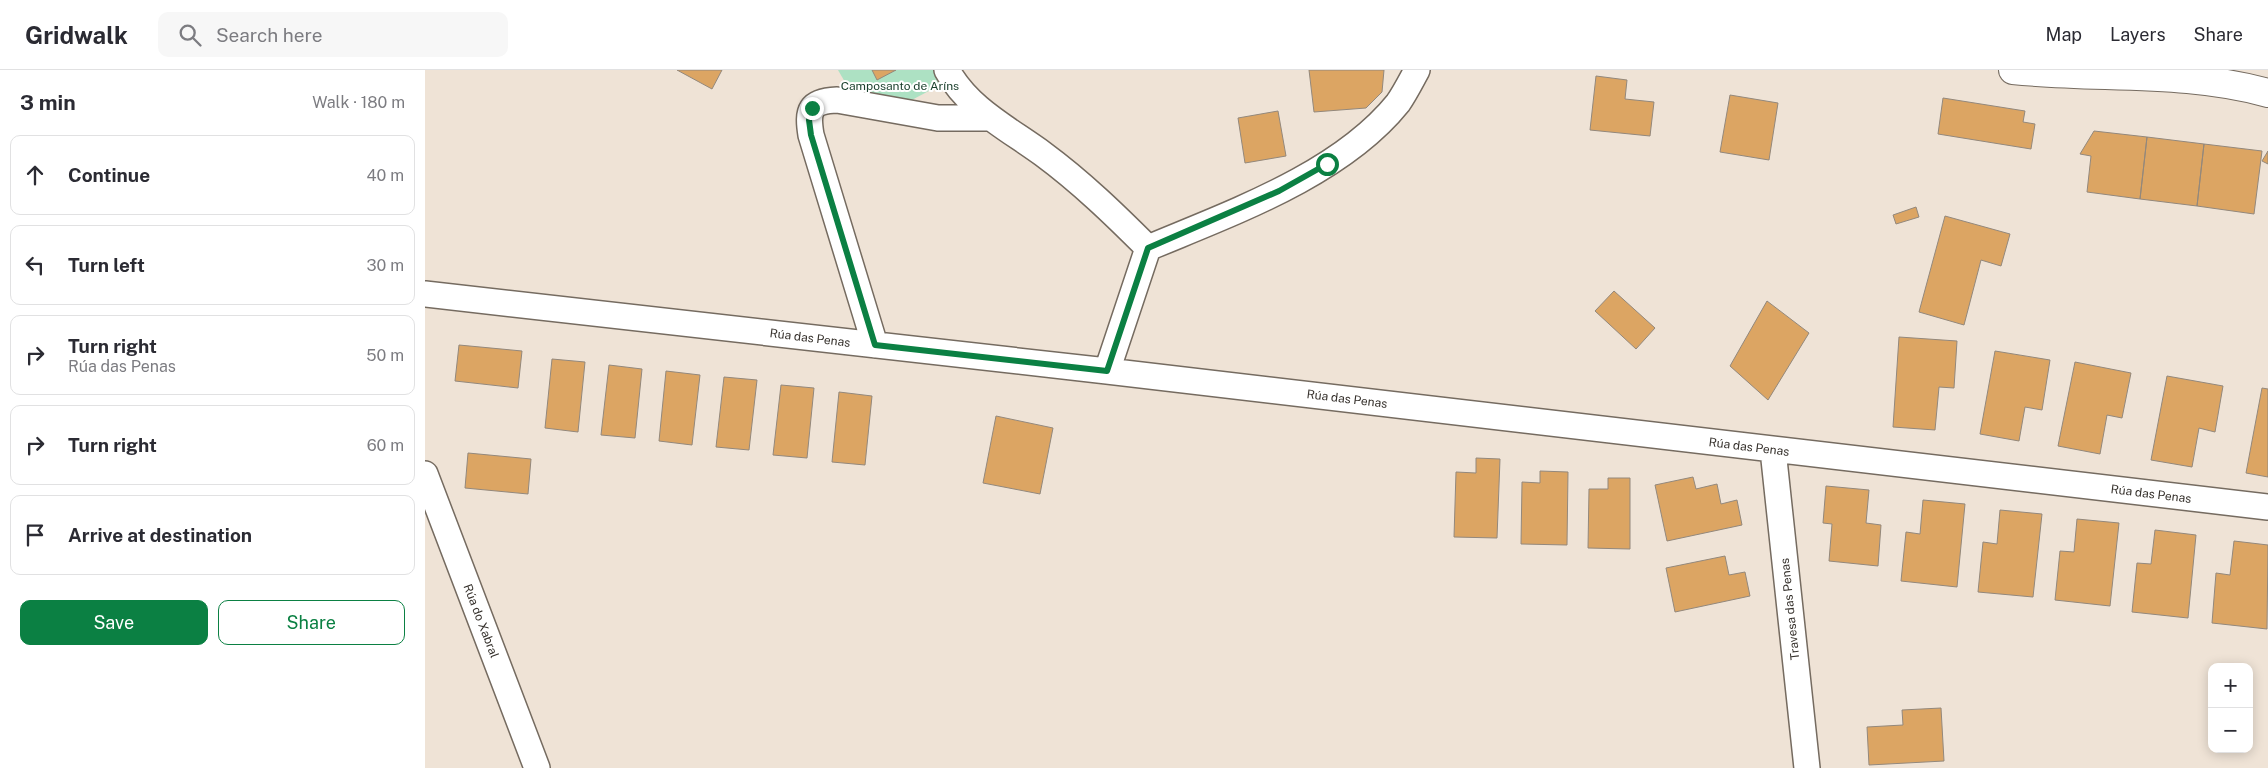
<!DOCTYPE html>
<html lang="en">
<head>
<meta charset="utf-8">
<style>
	body { margin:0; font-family:"Public Sans",sans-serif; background:#f7f7f7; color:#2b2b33 }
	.controls { position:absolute; right:15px; bottom:15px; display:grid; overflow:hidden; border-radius:10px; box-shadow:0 2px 12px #0003 }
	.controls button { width:45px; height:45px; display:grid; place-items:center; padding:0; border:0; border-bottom:1px solid #e1e1e2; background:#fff; color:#2b2b33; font:25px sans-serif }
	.stop { position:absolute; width:15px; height:15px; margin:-11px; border:4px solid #0b8043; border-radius:50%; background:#fff }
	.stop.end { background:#0b8043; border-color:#fff; box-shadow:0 1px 5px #0008 }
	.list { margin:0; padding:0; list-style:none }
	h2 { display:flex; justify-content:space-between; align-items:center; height:65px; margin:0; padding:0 20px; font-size:21px }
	h2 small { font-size:16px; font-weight:400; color:#7c7c81 }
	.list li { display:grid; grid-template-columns:32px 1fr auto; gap:15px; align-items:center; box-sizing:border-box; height:80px; margin:0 10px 10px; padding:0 10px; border:1px solid #e1e1e2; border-radius:10px }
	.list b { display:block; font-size:19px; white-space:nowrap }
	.list p { margin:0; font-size:16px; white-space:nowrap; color:#7c7c81 }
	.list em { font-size:16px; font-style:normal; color:#7c7c81 }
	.actions { display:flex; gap:10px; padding:15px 20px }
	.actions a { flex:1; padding:11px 0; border:1px solid #0b8043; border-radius:10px; text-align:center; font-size:18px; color:#0b8043 }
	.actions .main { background:#0b8043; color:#fff }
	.icon { flex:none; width:28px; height:28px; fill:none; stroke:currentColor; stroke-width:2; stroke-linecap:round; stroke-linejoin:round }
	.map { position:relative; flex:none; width:1843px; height:698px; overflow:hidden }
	header { display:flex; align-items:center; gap:30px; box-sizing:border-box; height:70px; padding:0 25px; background:#fff; border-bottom:1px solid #e1e1e2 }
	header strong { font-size:24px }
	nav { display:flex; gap:28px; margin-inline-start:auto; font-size:18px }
	.search { width:350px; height:45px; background:#f7f7f7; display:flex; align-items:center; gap:12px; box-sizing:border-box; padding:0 18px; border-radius:10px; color:#7c7c81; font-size:19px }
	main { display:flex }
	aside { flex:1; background:#fff }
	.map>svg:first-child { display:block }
</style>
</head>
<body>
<header>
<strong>Gridwalk</strong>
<div class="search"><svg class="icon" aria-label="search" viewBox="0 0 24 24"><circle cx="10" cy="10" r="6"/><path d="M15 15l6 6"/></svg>Search here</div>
<nav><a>Map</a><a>Layers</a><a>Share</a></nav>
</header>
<main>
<aside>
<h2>3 min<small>Walk · 180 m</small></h2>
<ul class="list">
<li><svg class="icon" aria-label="ahead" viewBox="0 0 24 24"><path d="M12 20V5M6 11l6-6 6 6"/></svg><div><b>Continue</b></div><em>40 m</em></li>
<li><svg class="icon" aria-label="left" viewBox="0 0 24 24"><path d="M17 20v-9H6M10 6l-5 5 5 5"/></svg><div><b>Turn left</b></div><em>30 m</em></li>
<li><svg class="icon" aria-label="right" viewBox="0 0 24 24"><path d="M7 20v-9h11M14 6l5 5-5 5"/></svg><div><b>Turn right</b><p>Rúa das Penas</p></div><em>50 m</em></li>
<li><svg class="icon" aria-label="right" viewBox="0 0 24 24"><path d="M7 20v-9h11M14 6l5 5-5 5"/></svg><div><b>Turn right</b></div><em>60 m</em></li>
<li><svg class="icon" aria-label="arrive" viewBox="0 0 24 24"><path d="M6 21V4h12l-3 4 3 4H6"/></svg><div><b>Arrive at destination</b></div></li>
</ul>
<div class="actions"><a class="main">Save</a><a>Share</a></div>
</aside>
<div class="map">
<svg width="1843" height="698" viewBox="0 0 1843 698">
	<rect width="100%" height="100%" fill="#efe3d6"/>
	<path fill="#ade1c3" d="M413 0H509L517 14 483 32 428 26Z"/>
	<path fill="#dca563" stroke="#93887c" d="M252 0H297L287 19Z
		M447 0H471L452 10Z
		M884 0H959L957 22 941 38 889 42Z
		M1171 6 1202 10 1200 29 1229 32 1225 66 1165 60Z
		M1305 25 1353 33 1344 90 1295 82Z
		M1518 28 1600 41 1598 52 1610 54 1606 79 1513 64Z
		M853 41 861 86 820 93 813 48Z
		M1669 61 1722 67 1715 129 1662 122 1666 86 1655 84Z
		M1722 67 1779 74 1772 136 1715 129Z
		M1779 74 1837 81 1829 144 1772 136Z
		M1843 81V94L1837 91Z
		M1491 137 1494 147 1471 154 1468 145Z
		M1520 146 1585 164 1576 196 1556 190 1539 255 1494 242Z
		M1189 221 1230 258 1211 279 1170 241Z
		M1342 231 1384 263 1343 330 1305 296Z
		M1474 267 1532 271 1529 318 1514 317 1510 360 1468 357Z
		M34 275 97 281 93 318 30 311Z
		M1570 281 1625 290 1617 340 1600 337 1594 371 1555 364Z
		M127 289 160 292 153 362 120 358Z
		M1650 292 1706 303 1697 348 1682 345 1675 384 1633 376Z
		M184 295 217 299 210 368 176 365Z
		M241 301 275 305 267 375 234 371Z
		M1742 306 1798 316 1790 362 1774 358 1767 397 1726 390Z
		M299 307 332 310 324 380 291 377Z
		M356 315 389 318 382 388 348 385Z
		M1837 318 1843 319V407L1821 403Z
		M414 322 447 326 440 395 407 392Z
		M571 346 628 358 615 424 558 413Z
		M43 383 106 389 103 424 40 418Z
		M1051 388 1075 389 1072 468 1029 467 1031 402 1051 403Z
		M1115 401 1143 402 1142 475 1096 474 1097 412 1115 413Z
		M1268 407 1271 419 1292 414 1296 434 1312 430 1317 455 1242 471 1230 415Z
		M1183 408H1205V479L1163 478 1164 419H1183Z
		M1401 416 1444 420 1441 453 1456 455 1453 496 1404 491 1407 454 1398 453Z
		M1498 430 1540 434 1532 517 1476 511 1481 462 1495 464Z
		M1575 440 1617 444 1608 527 1553 522 1558 472 1572 474Z
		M1652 449 1694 453 1685 536 1630 530 1635 481 1649 482Z
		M1730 460 1771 465 1763 548 1707 542 1712 493 1726 494Z
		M1809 471 1843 475 1842 559 1787 553 1791 503 1805 505Z
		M1300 486 1304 505 1320 502 1325 526 1250 542 1241 498Z
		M1516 638 1519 691 1444 695 1442 657 1478 655 1477 640Z"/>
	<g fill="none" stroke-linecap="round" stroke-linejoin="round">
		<g stroke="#756b60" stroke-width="28">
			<path id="street" d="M522 0C543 39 584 59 618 84 656 112 690 145 723 178
				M0 224 682 301 1843 437
				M450 275 386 65C382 40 385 31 412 30L513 48H563
				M682 301 723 178C806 143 915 105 973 33 980 23 986 11 992 0
				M1348 380 1382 698
				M0 404 112 698"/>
		</g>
		<g stroke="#756b60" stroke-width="30">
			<path id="secondary" d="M1588 0C1673 9 1761 0 1843 23"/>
		</g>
		<use href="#street" stroke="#fff" stroke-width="25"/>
		<use href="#secondary" stroke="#fff" stroke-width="28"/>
	</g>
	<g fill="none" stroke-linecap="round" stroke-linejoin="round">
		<path stroke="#0b8043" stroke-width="6" d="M387 38 384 50 386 65 450 275 682 301 723 178 854 121 902 94"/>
	</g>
	<g text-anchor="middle" stroke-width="4" stroke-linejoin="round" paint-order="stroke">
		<g font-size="12" fill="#1c412e" stroke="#fff">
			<text x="475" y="20">Camposanto de Aríns</text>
		</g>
		<g font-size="12" fill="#36312c" stroke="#fff">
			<text transform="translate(385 268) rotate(7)" y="4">Rúa das Penas</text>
			<text transform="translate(922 329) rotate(7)" y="4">Rúa das Penas</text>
			<text transform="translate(1324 377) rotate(7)" y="4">Rúa das Penas</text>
			<text transform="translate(1726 424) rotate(7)" y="4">Rúa das Penas</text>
			<text transform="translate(1365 539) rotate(-96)" y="4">Travesa das Penas</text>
			<text transform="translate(56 551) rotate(69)" y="4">Rúa do Xabral</text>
		</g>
	</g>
</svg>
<div class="controls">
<button>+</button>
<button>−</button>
</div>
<div class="stop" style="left:902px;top:94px"></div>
<div class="stop end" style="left:387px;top:38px"></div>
</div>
</main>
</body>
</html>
